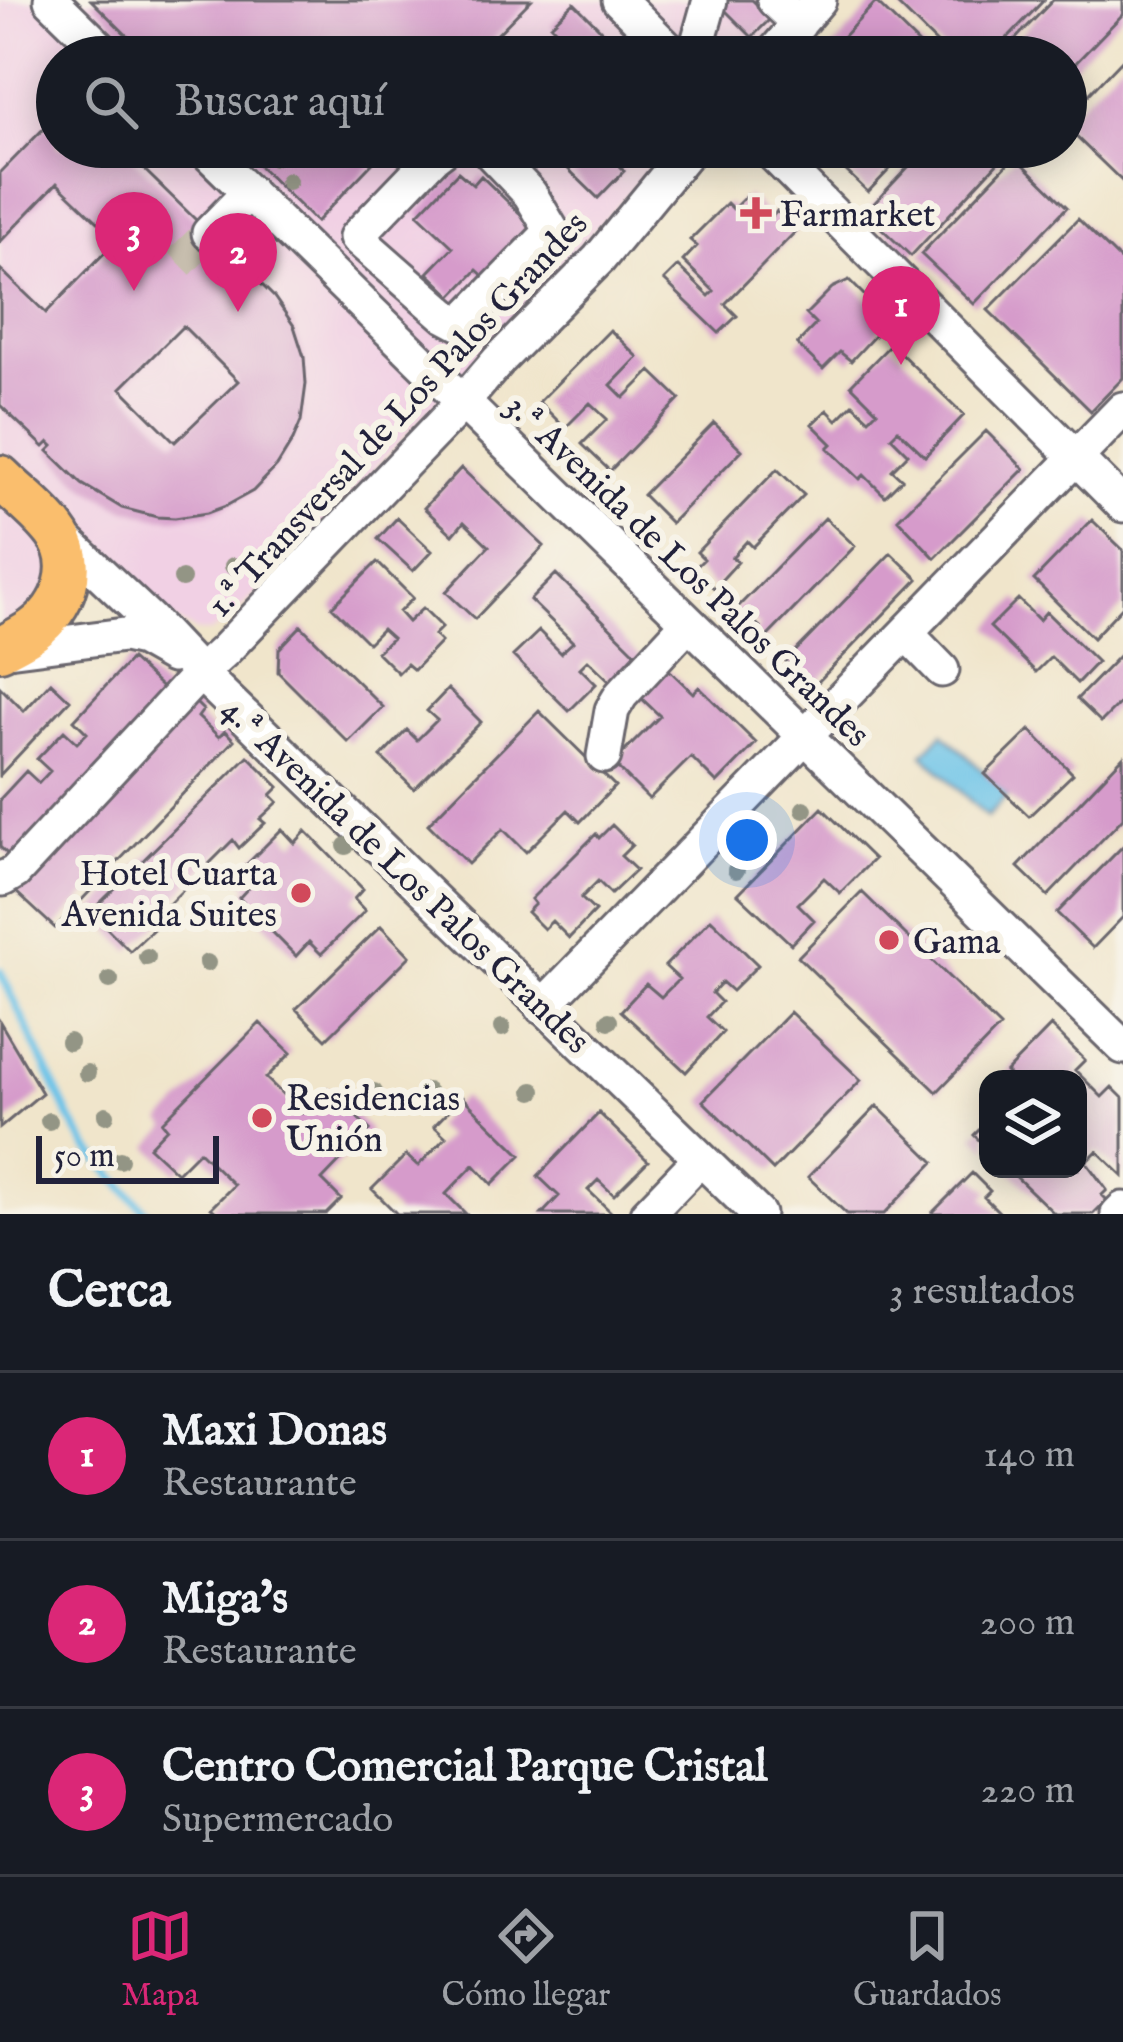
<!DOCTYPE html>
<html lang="es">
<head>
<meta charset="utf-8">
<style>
	body { margin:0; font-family:"IM FELL English",serif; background:#20242c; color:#f1f3f6 }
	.controls { position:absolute; right:36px; bottom:36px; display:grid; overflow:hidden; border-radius:24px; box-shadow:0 6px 30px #0003 }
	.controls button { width:108px; height:108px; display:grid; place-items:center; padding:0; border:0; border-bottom:3px solid #363941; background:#171b24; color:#f1f3f6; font:60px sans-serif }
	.scale { position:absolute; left:36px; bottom:30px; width:183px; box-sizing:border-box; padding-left:12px; border:6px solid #22223b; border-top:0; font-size:33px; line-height:42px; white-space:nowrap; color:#22223b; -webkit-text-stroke:9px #f7f3e8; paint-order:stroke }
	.you { position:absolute; left:747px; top:840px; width:42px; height:42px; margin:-30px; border:9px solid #fff; border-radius:50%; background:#1a73e8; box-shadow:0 0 0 18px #1a73e833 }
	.badge { display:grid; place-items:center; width:78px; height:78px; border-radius:50%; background:#db2777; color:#fff; font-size:39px; font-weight:700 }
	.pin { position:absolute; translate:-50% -99px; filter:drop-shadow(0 3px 6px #0008) }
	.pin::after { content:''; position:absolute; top:63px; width:42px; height:36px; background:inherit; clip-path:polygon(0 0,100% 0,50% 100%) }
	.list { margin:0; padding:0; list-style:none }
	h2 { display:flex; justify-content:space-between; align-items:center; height:156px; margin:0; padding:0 48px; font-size:51px }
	h2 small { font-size:39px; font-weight:400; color:#9ea1a6 }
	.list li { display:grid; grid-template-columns:78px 1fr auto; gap:36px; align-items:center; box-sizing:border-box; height:168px; padding:0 48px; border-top:3px solid #363941 }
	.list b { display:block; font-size:45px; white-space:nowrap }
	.list p { margin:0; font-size:39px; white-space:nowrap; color:#9ea1a6 }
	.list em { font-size:39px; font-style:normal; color:#9ea1a6 }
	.icon { flex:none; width:66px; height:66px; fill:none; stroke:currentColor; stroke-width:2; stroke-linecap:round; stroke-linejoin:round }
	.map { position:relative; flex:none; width:1123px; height:1214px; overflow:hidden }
	.search { position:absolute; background:#171b24; box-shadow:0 6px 30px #0003; left:36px; right:36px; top:36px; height:132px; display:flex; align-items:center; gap:30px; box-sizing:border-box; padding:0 42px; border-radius:66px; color:#9ea1a6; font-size:45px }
	.sheet { height:660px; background:#171b24 }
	nav { display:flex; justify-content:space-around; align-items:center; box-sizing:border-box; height:168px; border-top:3px solid #363941; background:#171b24; font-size:33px; color:#9ea1a6 }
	nav a { display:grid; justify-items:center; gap:6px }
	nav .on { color:#db2777 }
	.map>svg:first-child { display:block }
</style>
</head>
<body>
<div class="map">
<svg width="1123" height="1214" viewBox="0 0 1123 1214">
	<rect width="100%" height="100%" fill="#f7f3e8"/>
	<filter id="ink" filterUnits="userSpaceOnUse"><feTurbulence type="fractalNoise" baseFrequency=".00833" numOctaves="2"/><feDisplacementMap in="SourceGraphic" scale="24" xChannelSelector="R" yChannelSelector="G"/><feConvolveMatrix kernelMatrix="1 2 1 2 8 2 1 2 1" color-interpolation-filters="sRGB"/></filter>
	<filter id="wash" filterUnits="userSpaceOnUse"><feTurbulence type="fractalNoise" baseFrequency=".004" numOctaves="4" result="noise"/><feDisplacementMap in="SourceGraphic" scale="48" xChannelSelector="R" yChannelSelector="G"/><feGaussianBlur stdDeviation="2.7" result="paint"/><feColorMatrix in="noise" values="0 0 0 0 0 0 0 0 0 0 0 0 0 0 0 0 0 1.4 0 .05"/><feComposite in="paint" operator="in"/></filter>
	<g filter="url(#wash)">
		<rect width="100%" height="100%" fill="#f0e5cb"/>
		<path fill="#f1d0e4" d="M0 0H802L751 57H57V147H671L275 577 225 623 210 632H198L163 615 85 542 53 594 0 639Z"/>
		<path fill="#6ac3e8" stroke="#467292" stroke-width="3" d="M943 733 1008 795 987 817 923 754Z"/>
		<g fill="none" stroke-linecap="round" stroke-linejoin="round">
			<path stroke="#6ac3e8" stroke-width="8" d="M0 971 69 1116 87 1147 148 1214"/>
		</g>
		<g id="blocks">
			<path fill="#d69bcb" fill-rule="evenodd" d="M91 0H531L475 57H149Z
				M715 0H752L771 18 752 37Z
				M893 0H1044L989 57H951Z
				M1053 0H1123V14L1066 73V57H998Z
				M876 2 932 57H824Z
				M574 3 625 54 622 57H580L574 51 567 57H520L533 44 540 50 558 32 551 25Z
				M1123 59V182L1066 127V118Z
				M57 115V147H121L235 258 229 264 233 268 239 262 274 297 294 326 304 357 306 384 301 421 293 440 277 466 253 491 226 506 207 513 175 518 157 517 122 508 82 484 48 451 53 446 49 442 44 447 0 405V269L46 313 117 240 57 183 0 242V173ZM183 326 238 381 175 442 121 388Z
				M240 147H388L316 222Z
				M577 147H648L643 152 639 148 620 167 624 171 598 198 562 163Z
				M821 147H911L868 192Z
				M927 147H1012L911 256 865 213Z
				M1015 156 1067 207 974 304 921 254Z
				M458 172 473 185 481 176 538 231 525 245 519 240 506 254 511 260 490 282 477 270 452 296 428 273 453 247 418 214Z
				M747 195 771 218 777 211 797 230 725 304 737 316 719 333 664 280 678 266 709 296 714 291 683 261 697 246 690 240 727 203 733 209Z
				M1078 219 1123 263V378L1091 411 988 310Z
				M849 280 884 315 877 333 851 361 840 352 823 369 797 344 816 324 806 314 832 288Z
				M610 330 638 357 611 385 624 398 651 371 680 399 610 471 582 444 607 419 590 403 565 428 539 402Z
				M891 344 964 415 925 456 898 430 891 437 908 454 892 470 902 479 885 496 864 475 860 479 828 448 832 444 812 424 827 410 837 420 853 404 869 419 877 411 851 385Z
				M714 423 742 450 671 523 643 495Z
				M986 431 1024 469 935 558 898 519Z
				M461 468 544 546 475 619 446 592 489 546 464 522 453 535 424 508Z
				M777 469 804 495 753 547 747 541 732 557 738 562 714 588 694 569 704 559 697 552Z
				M397 518 432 551 413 571 378 539Z
				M825 518 855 546 763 641 754 632 760 627 747 615 742 620 733 612Z
				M1092 520 1123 550V606L1093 638 1034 580Z
				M891 553 918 579 812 688 786 661Z
				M377 562 413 598 399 612 408 622 423 608 442 627 434 635 441 642 414 670 407 664 398 673 377 652 392 638 382 629 368 643 332 607Z
				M556 574 641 658 614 685 588 660 580 668 596 684 569 711 513 656 539 631 561 653 573 642 530 600Z
				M1018 599 1039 620 1046 612 1097 662 1077 683 1051 657 1036 672 990 627Z
				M301 626 383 707 348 742 278 672 279 649Z
				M1123 652V700L1101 722 1077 699Z
				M131 659 171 696 16 862 0 847V799L26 771 39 783 50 771 37 759 64 731 77 743 87 733 74 720Z
				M667 668 693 693 699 687 756 743 717 783 691 757 649 799 613 763 660 716 639 696Z
				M51 682 70 700 0 775V687L24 711Z
				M448 689 481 722 414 789 381 757 407 730 417 740 437 720 427 711Z
				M195 702 203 710 198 717 219 737 225 731 234 740 55 928 15 891Z
				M539 711 615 786 580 822 568 810 526 852 503 829 468 864 428 824Z
				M1030 730 1073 774 1029 816 985 774Z
				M248 756 279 787 271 795 278 802 260 819 265 823 239 848 233 840 159 914 164 919 130 951 91 912Z
				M1123 757V818L1048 896 1018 867Z
				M822 808 874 859 840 893 824 878 798 904 814 920 791 944 738 894Z
				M612 825 632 845 621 856 636 870 611 894 598 881 581 898 595 911 569 938 552 921 544 929 527 912 535 904 531 899 596 834 599 838Z
				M282 829 295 843 306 831 363 889 354 899 365 911 321 954 309 942 296 956 239 898 249 887 237 874Z
				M1123 846V917L1093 948 1057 913Z
				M862 892 1000 1027 937 1092 798 957Z
				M711 919 758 965 732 991 722 982 712 993 721 1002 707 1017 723 1032 686 1072 621 1011 646 984 661 997 679 979 665 966Z
				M381 926 410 956 326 1039 296 1009Z
				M790 1012 861 1080 773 1170 703 1101Z
				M0 1022 42 1093 0 1128Z
				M260 1023 291 1053 266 1078 302 1113 327 1088 370 1130 322 1180 341 1199 326 1214H218L211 1208 234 1185 199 1151 177 1173 149 1147 167 1128 162 1122Z
				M1051 1026 1085 1060 1075 1070 1102 1097 1112 1087 1123 1098V1176L1097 1151 1086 1162 1107 1190 1102 1195 1107 1200 1093 1214H1055L1008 1169H1078V1079H1013L1006 1072Z
				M462 1097 521 1155 492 1184 474 1165 446 1194 466 1214H397L372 1189 406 1155 418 1166 446 1137 434 1126Z
				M877 1106 934 1162 884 1214H847L808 1177Z
				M599 1113 648 1161 614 1195 598 1180 588 1190 613 1214H542L559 1196 538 1176Z
				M988 1121V1149L974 1135Z
				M972 1173 990 1191 984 1197 1001 1214H935L933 1212Z"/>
		</g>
	</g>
	<g filter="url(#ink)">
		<use href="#blocks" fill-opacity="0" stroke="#6a666d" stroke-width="3"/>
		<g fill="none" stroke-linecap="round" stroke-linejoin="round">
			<path stroke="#c7beae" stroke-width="33" stroke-dasharray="33 16" stroke-linecap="butt" d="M179 263 209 233"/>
			<g stroke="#6a666d" stroke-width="39">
				<path id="minor" d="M51 0 109 57
					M619 0 676 57
					M774 0 799 24
					M694 57 710 0
					M770 57 819 0
					M202 147 1123 1047
					M446 147 433 157 356 237 446 316 461 324 552 231 530 194 485 147
					M766 147 1123 505
					M209 233 249 192
					M59 534 150 620 200 673 758 1214
					M906 633 942 670
					M8 650 124 635 142 639 172 656
					M604 756 612 710 621 695 688 623
					M0 878 3 879 15 872 200 673 224 651 463 402 499 360 599 259 691 147
					M542 1007 1123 409
					M647 1214 700 1159
					M1118 1214 1123 1209"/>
			</g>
			<g stroke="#6a666d" stroke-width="48">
				<path id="major" d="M0 477C18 495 40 511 55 531 81 564 64 608 33 630 23 637 11 643 0 649"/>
			</g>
			<use href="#minor" stroke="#fff" stroke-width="33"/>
			<use href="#major" stroke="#fabe6d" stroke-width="42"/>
		</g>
		<g fill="#939585">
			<circle cx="274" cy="157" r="9"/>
			<circle cx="288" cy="181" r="9"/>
			<circle cx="233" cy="566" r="9"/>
			<circle cx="182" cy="579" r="9"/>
			<circle cx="804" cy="809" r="9"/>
			<circle cx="346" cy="846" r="9"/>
			<circle cx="736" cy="870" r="9"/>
			<circle cx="147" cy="957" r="9"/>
			<circle cx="207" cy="963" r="9"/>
			<circle cx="110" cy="980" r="9"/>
			<circle cx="609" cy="1021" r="9"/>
			<circle cx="502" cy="1028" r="9"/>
			<circle cx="69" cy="1042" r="9"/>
			<circle cx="87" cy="1073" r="9"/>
			<circle cx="427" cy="1091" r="9"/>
			<circle cx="533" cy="1091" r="9"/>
			<circle cx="374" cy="1092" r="9"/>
			<circle cx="106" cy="1115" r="9"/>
			<circle cx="49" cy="1121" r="9"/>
			<circle cx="120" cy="1160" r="9"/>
		</g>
	</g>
	<g fill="#d1495b" stroke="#f7f3e8" stroke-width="4.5">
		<path d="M750 195h12v12h12v12h-12v12h-12v-12h-12v-12h12z"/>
		<circle cx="301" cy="893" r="12"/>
		<circle cx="889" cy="940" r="12"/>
		<circle cx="262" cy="1118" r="12"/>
	</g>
	<g text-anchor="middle" stroke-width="12" stroke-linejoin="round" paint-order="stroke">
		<g font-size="36" fill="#22223b" stroke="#f7f3e8" text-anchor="start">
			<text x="780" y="226">Farmarket</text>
			<text x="277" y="885" text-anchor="end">Hotel Cuarta<tspan x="277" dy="41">Avenida Suites</tspan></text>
			<text x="913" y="953">Gama</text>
			<text x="286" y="1110">Residencias<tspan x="286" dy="41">Unión</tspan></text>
		</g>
		<g font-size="36" fill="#22223b" stroke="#f7f3e8">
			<text transform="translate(396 413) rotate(-47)" y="13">1.ª Transversal de Los Palos Grandes</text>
			<text transform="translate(689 569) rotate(44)" y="13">3.ª Avenida de Los Palos Grandes</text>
			<text transform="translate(407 874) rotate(44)" y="13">4.ª Avenida de Los Palos Grandes</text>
		</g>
	</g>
</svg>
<div class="controls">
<button><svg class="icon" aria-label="layers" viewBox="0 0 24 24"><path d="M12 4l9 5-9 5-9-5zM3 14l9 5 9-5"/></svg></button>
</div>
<div class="scale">50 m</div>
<div class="you"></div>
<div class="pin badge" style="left:901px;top:365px">1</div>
<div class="pin badge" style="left:238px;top:312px">2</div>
<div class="pin badge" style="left:134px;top:291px">3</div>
<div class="search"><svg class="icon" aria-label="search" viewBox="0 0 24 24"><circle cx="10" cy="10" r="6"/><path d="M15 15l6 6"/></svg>Buscar aquí</div>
</div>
<section class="sheet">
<h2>Cerca<small>3 resultados</small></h2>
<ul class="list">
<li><span class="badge">1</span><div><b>Maxi Donas</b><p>Restaurante</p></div><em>140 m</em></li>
<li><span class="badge">2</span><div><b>Miga's</b><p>Restaurante</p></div><em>200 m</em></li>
<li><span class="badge">3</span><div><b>Centro Comercial Parque Cristal</b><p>Supermercado</p></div><em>220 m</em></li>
</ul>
</section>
<nav>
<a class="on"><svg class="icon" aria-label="map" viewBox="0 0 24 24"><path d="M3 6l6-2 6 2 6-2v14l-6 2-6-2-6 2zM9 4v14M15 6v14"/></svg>Mapa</a>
<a><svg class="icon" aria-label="directions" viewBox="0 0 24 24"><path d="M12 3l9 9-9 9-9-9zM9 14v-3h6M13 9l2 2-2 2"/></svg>Cómo llegar</a>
<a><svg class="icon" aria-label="saved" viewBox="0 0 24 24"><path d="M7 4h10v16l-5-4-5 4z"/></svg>Guardados</a>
</nav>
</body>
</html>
